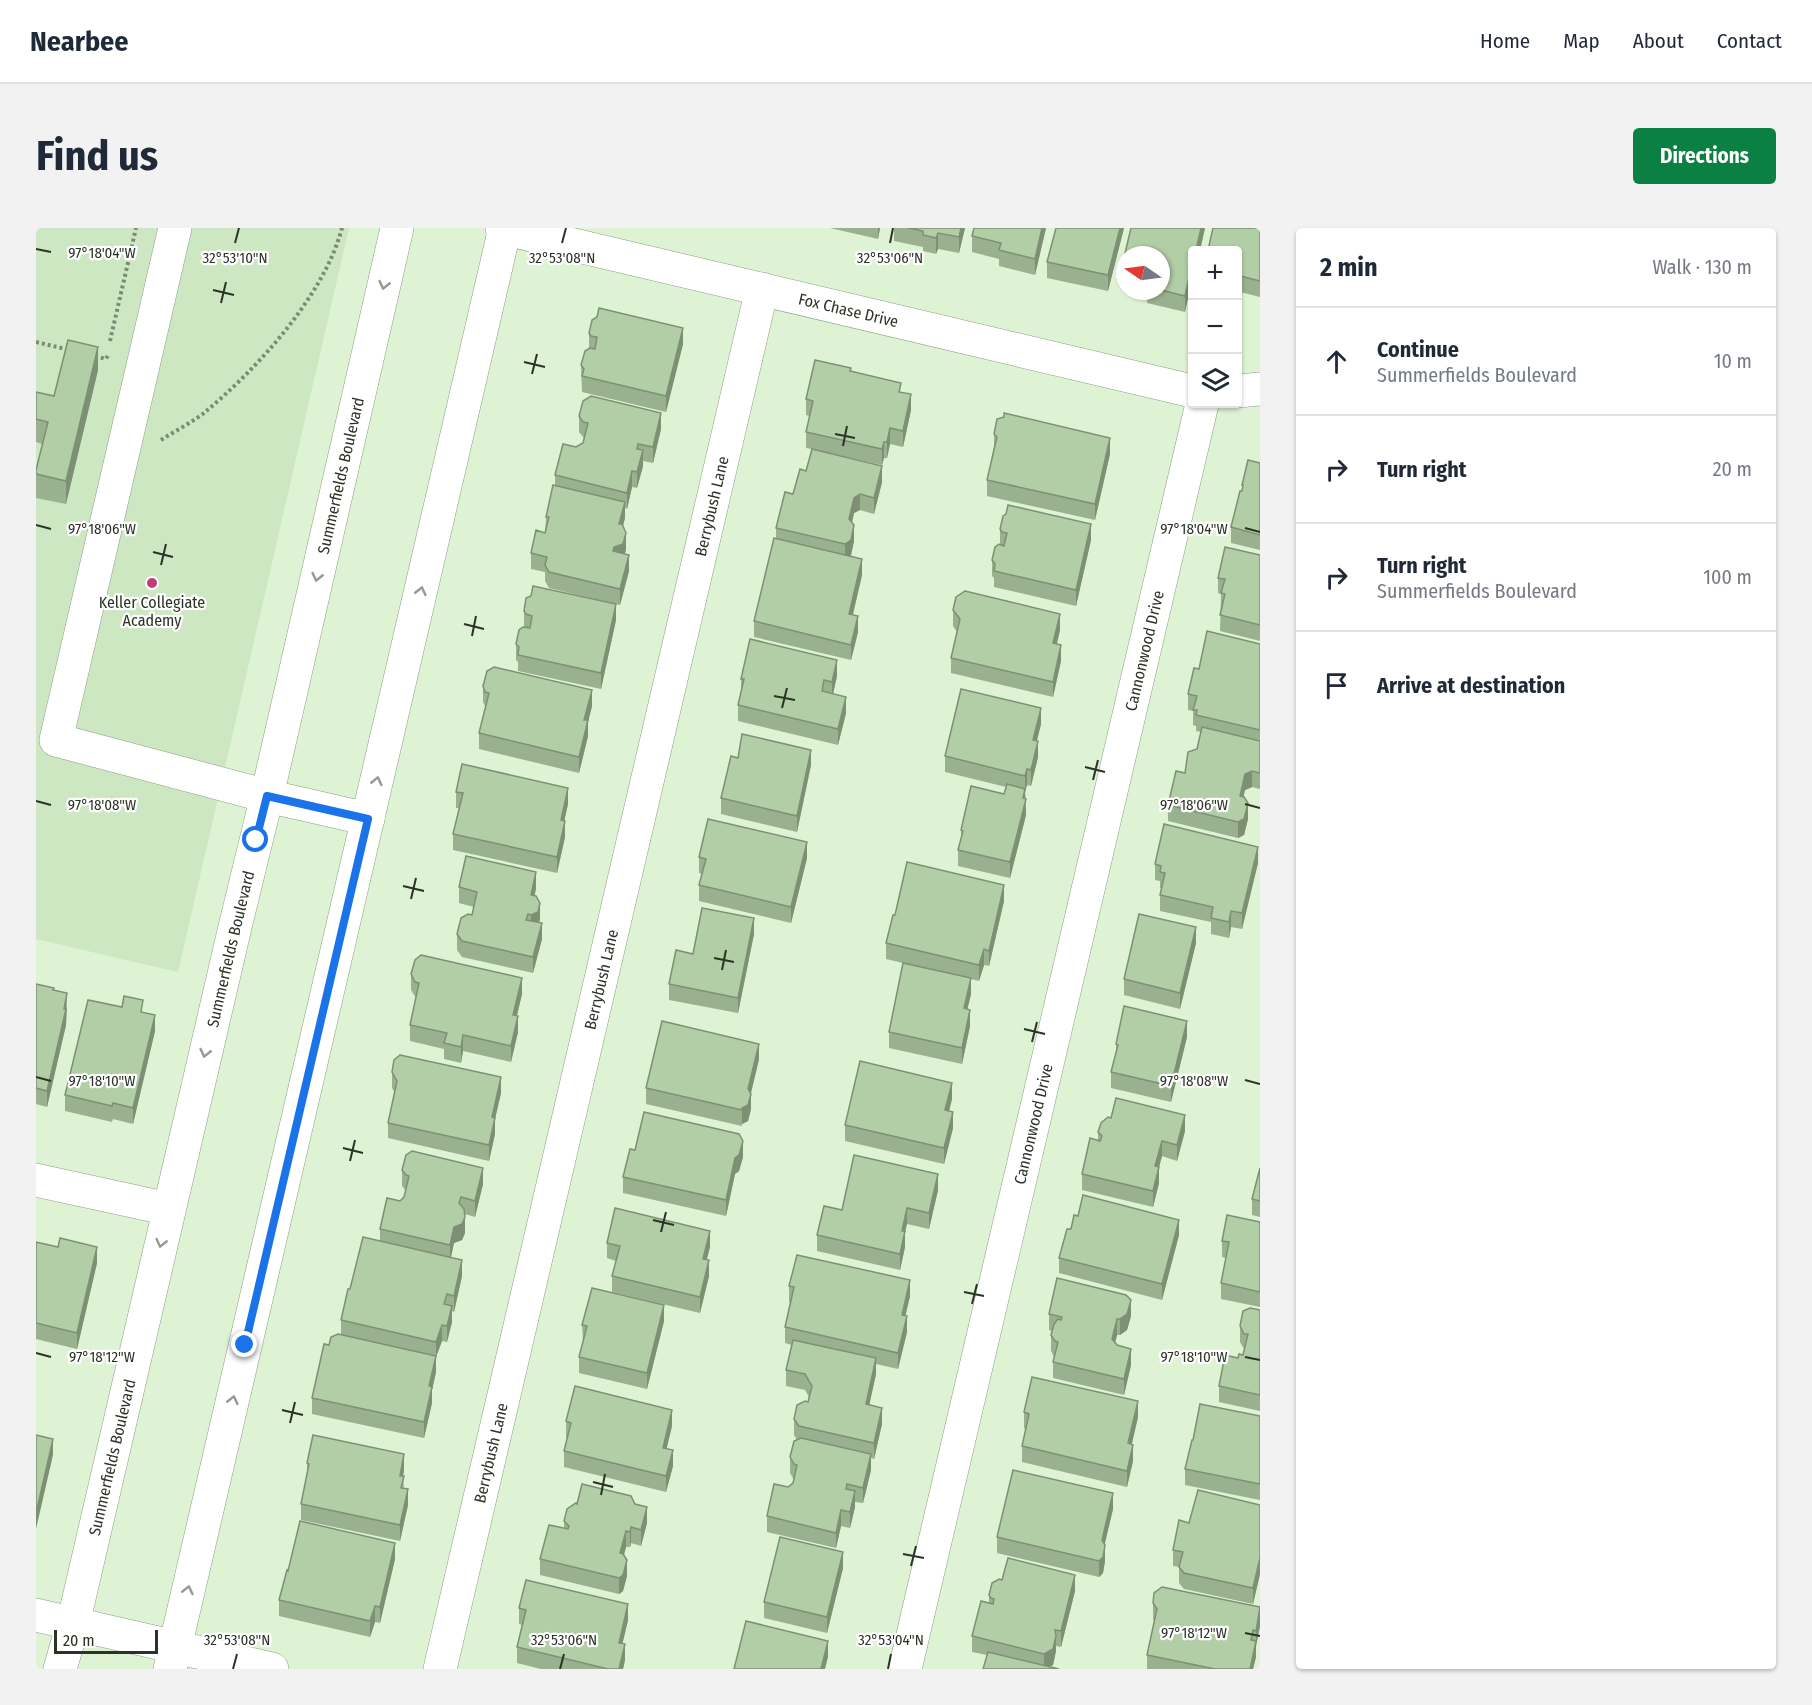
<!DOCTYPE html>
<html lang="en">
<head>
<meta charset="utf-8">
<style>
	body { margin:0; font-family:"Fira Sans Condensed",sans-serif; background:#f2f2f3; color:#1f2937 }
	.controls { position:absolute; right:18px; top:18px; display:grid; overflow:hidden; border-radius:6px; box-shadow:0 2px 4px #0004 }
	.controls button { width:54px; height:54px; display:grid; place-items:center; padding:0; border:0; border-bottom:2px solid #e0e1e3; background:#fff; color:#1f2937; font:30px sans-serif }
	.compass { position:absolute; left:1080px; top:18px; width:54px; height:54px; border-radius:50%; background:#fff; box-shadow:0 2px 4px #0004; rotate:283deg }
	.scale { position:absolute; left:18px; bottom:15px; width:104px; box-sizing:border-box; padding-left:6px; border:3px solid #2b3327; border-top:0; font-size:16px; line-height:21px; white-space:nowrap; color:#2b3327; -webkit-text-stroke:4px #fff; paint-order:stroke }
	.stop { position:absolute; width:18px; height:18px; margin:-14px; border:4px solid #1a73e8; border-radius:50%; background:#fff }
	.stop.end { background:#1a73e8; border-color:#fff; box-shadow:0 2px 6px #0008 }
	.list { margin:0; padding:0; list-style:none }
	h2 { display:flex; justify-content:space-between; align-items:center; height:78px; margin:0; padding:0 24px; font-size:26px }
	h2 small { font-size:20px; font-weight:400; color:#747a83 }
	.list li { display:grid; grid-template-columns:39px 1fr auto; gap:18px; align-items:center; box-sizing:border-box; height:108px; padding:0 24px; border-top:2px solid #e0e1e3 }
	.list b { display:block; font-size:22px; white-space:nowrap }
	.list p { margin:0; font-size:20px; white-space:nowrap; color:#747a83 }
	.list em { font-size:20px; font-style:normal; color:#747a83 }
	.icon { flex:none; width:33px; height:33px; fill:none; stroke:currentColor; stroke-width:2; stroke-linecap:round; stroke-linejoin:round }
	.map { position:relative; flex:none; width:1224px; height:1441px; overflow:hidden; border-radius:6px }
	header { display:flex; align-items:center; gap:36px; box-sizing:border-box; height:84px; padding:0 30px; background:#fff; border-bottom:2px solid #e0e1e3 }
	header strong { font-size:28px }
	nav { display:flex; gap:33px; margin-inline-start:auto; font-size:21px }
	.intro { display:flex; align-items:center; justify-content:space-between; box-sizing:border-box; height:144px; padding:0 36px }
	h1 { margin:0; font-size:42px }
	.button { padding:15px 27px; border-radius:6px; background:#0b8043; color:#fff; font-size:21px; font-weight:700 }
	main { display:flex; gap:36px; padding:0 36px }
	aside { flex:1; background:#fff; border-radius:6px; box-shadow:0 2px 4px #0004 }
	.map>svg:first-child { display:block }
</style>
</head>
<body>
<header>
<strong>Nearbee</strong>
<nav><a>Home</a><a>Map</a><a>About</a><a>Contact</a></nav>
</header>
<div class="intro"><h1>Find us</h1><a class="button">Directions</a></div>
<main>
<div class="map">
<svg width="1224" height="1441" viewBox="0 0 1224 1441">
	<rect width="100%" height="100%" fill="#ddf3d4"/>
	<path fill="#cde7c3" d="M0 0H313L142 744 0 711Z"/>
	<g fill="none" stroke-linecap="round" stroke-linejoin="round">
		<g stroke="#8b9f82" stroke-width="34">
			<g id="minor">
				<path d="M139 0 20 512 231 568 332 591"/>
				<path id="s1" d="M466 0 1156 163"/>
				<path d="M1202 163 1224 161"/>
				<path d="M0 952 133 981"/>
				<path d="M0 1387 236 1441"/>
				<path id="s2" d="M24 1441 37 1396 199 699 231 568 361 0"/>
				<path d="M134 1441 469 0"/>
				<path id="s3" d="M404 1441 726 61"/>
				<path id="s4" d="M869 1441 1166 176"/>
			</g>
		</g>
		<path stroke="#7b8a75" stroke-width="4" stroke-dasharray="3 3" stroke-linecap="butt" d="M74 113 100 0
			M0 114 34 122
			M59 128 70 131 72 127
			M125 212C139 203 155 195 168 185 221 141 288 68 306 0"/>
		<use href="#minor" stroke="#fff" stroke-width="33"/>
	</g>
	<path fill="#99b18f" d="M794 0H844L842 11Z
		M858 0H929L923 25 902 21 900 26 887 23V19L858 13Z
		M938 0H1010L999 47 963 38V31L936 24V8Z
		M1020 0H1088L1072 63 1011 50V34Z
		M1095 0H1169L1164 22H1156V52L1149 84 1111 75V65L1104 63H1125V27H1089V59L1085 58V42Z
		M1224 0V69L1204 64 1202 74V22Z
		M553 105 647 116 630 184 546 164 545 137 553 120Z
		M62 142 30 276 0 270V242L6 216 0 214V164L18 168Z
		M815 143 865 164 875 182 867 219 854 216 851 230H848L846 237 780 222 846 254 838 286 824 282 818 285 816 295 818 313 815 327 826 347 817 387 822 404 815 432 718 409V393L740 310V300L770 243 776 221 770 220V204L774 188 770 187V171Z
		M543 188 625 201 617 235 607 233V238L601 260 596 259 591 281 589 280V290L587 298 590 321 589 326 593 343 584 377 513 360 509 353V344L495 341V325L509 305 510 289 519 258V247L540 219 547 215 548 210 543 204Z
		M958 206 1074 226 1059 292 951 268V252L958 218Z
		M1224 235V322L1195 315V299L1206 263V257Z
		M964 301 1055 312 1040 378 958 359V350L956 348V332L964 317Z
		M1224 327V413L1184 403 1185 366 1182 365V350Z
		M917 382 1024 402 1021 416 1025 433 1017 469 915 445V430L921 404 917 398Z
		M488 383 580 392 565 461 482 443V434L480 432V416L488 399Z
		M1224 416V561L1216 559 1209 562 1207 569 1212 591 1208 607 1202 610 1132 593V577L1161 521 1165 504 1160 503V498L1157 497V483L1152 482V466L1163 441Z
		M801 448 797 466 810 485 802 517 702 493V477L705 463V451Z
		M447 458 556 478 552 494V508L543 545 443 521V505L450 480 447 474Z
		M1005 496 1001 512 1002 529 995 558 991 557 989 564 990 587 974 650 922 638V622L925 612V602L968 566 970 559 909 544V528Z
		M702 530 775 537 761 604 685 586V570Z
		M420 564 532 576 528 593 529 609 521 645 417 622V606L423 580H420Z
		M663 629 771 630 755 695 663 673V657L666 646 663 645Z
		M1222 635 1206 701 1195 699 1193 710 1175 706V694L1124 683V667L1126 660H1124V653L1119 652V636Z
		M423 659 500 660 499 667 504 690 503 695 506 711 497 745 426 729 421 722V706L436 687 438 679 423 675Z
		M968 673 953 738 948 737 943 753 935 751V766L931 781 934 798 926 836 853 820V804L867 735 850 731V715Z
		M718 706 702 785 633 772V756Z
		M1160 715 1144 781 1088 767V751Z
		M375 746 486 766 481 788 482 804 475 834 427 823 425 835 408 831V821L374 813V797L380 770 375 762Z
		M0 756 18 762 31 781 30 797 11 879 0 876Z
		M107 785 119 803 97 896 77 891 76 894 29 883V867Z
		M1151 809 1135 874 1075 860V844L1080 826V816Z
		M723 831 715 865V881L712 893 706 896V898L610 876V860Z
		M356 844 465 865 459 891V906L453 933 352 910V895L359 865 356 860Z
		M916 871 913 883 917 900 908 936 809 913V897Z
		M1075 890 1149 903 1141 933 1126 928 1123 939V955L1117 979 1046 962V946L1062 912V904Z
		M599 922 707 929 703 943 699 946 690 988 587 965V949Z
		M1224 940V989L1216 987V971Z
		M366 942 447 956 439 989 429 986V1005L426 1012 418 1015 415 1029 426 1048 418 1084 416 1083V1094L411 1114 406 1113 400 1129V1144L396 1162V1175L388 1210 276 1186V1170L293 1117 305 1107V1092L314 1061 344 1013V1001L368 969 370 963 366 958Z
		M902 962 893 1001 871 996 869 1004V1019L864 1042 781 1023V1007L806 982Z
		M1224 994V1079L1185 1071V1055L1190 1030 1186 1029V1013Z
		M1035 1001 1143 1007 1126 1072 1023 1045V1030Z
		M0 1014 61 1035 41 1121 0 1111Z
		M571 1015 674 1019 670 1032 673 1048 664 1085 576 1064V1048L580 1033 571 1030Z
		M753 1058 874 1068 869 1088 871 1104 862 1141 840 1136V1146L833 1177 846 1196 838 1231 835 1230V1242L827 1275 819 1274V1279L814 1300 805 1298 800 1320 731 1304V1288L752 1259 757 1255 758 1252 754 1245V1229L761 1212 758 1207V1191L772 1174 773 1169 769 1162 750 1158V1142L756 1117 749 1115V1099L754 1074H753Z
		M1224 1082V1183L1183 1174V1158L1202 1130 1207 1127 1208 1121 1204 1114V1098Z
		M1013 1086 1095 1088 1091 1102 1084 1107H1081L1079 1115 1095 1137 1088 1167 1017 1150V1134L1018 1129 1015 1123V1107L1016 1103 1013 1102Z
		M628 1093 611 1161 543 1145V1129L547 1113 546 1097Z
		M988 1184 1102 1189 1096 1216 1097 1233 1091 1259 986 1234V1218L990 1201 988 1200Z
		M1224 1188V1272L1149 1257V1241L1157 1212Z
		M530 1193 636 1198 630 1221 637 1238 630 1264 528 1239V1223L531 1210 530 1209Z
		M271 1235 368 1242 367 1248 368 1261 372 1277 364 1313 265 1292V1276L271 1249Z
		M541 1276H599L611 1295 605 1318 595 1315 594 1319H590L588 1327 591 1348 587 1363 583 1366 504 1347V1331L528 1300V1293Z
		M1224 1277V1346L1217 1376 1148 1361 1143 1355V1339L1137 1338V1322L1153 1295Z
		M1077 1281 1068 1317 1069 1333 1067 1345 1063 1349 961 1325V1309Z
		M359 1331 344 1395 339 1394 334 1409 243 1388V1372L252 1343Z
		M807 1340 791 1405 728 1390V1374Z
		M1039 1363 1025 1419 1020 1418V1423L1017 1437 1014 1439 951 1427 936 1424V1408L953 1375V1367Z
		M1117 1375 1224 1379V1398L1220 1418V1429L1217 1441H1111V1427L1118 1393 1117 1391Z
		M483 1380 592 1392 586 1416 589 1432 587 1441H505L481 1435V1419L486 1397 483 1396Z"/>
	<path fill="#7d9074" d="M842 0H844L842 11Z
		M925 0H929L923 25V9Z
		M1006 0H1010L999 47V31Z
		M1084 0H1088L1072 63V47Z
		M1165 0H1169L1164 22H1160Z
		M902 5V21L900 26V10Z
		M1156 36V52L1149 84V68Z
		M1204 48V64L1202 74V58Z
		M647 100V116L630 184V168Z
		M62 119V142L30 276V253Z
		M875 166V182L867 219V203Z
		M625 185V201L617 235V219Z
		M854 200V216L851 230V214Z
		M1074 210V226L1059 292V276Z
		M848 214V230L846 237V221Z
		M607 222V238L601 260V244Z
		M846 238V254L838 286V270Z
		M596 243V259L591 281V265Z
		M824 266V282L818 285 813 307V291L818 270Z
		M589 274V290L583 312V296Z
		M1055 296V312L1040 378V362Z
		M818 297V313L815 327 809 332V316Z
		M590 305V321L587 332 577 323 578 319Z
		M593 327V343L584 377V361Z
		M826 331V347L813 402V386Z
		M580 376V392L565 461V445Z
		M1024 386V402L1017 431V415Z
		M822 388V404L815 432V417Z
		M1025 417V433L1017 469V454Z
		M801 432V448L796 470V454Z
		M556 462V478L552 494V508L543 545V529L548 492Z
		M810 469V485L802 517V501Z
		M1005 480V496L997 528V512Z
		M1002 513V529L995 558V542Z
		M775 522V537L761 604V588Z
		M991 541V557L989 564V548Z
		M1216 543V559L1209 562 1204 584V568L1209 546Z
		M532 560V576L525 608V592Z
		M989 561 990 587 974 650V634Z
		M1212 575V591L1208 607 1202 610V594Z
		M529 593V609L521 645V629Z
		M771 614V630L755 695V679Z
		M1222 619V635L1206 701V685Z
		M500 644V660L495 682V667Z
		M968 657V673L953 738V723Z
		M504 675V690L502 700 495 703V687Z
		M1195 683V699L1193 710V694Z
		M718 690V706L702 785V770Z
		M506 695V711L497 745V729Z
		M1160 699V715L1144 781V765Z
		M948 721V737L943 753V737Z
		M486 750V766L477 803V787Z
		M935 750V766L928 796V780Z
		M31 765 30 797 11 879V863Z
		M934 782V798L926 836V820Z
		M119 787V803L97 896V880Z
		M482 788V804L475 834V818Z
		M1151 793V809L1135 874V858Z
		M427 807V823L425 835V819Z
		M723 816V831L712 877V861Z
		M465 849V865L459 891V906L453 933V917L456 889Z
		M916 855V871L909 898V882Z
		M715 866V881L712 893 706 896V898V880Z
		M917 884V900L908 936V920Z
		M1149 887V903L1141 933V917Z
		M707 913V929L703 943 699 946 690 988V972L699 930Z
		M1126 913V928L1119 954V938Z
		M1123 939V955L1117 979V963Z
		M447 940V956L439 989V973Z
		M902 946V962L893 1001V985Z
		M871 980V996L869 1004V1019L864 1042V1026L866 1003Z
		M429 989V1005L426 1012 418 1015 414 1033V1017L418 999Z
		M1143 992V1007L1126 1072V1056Z
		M674 1003V1019L667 1047V1031Z
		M61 1019V1035L41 1121V1105Z
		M426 1032V1048L418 1084V1068Z
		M673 1032V1048L664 1085V1069Z
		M874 1052V1068L866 1103V1087Z
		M1095 1072V1088L1091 1102 1084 1107V1091Z
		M628 1077V1093L611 1161V1145Z
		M416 1078V1094L411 1114V1098Z
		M871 1088V1104L862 1141V1125Z
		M1081 1091V1107L1076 1127V1111Z
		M406 1097V1113L400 1129V1144L396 1162V1175L388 1210V1194L393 1158 400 1129V1114Z
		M1095 1121V1137L1088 1167V1151Z
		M840 1130V1146L830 1192V1176Z
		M1102 1173V1189L1092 1231V1215Z
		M846 1180V1196L838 1231V1215Z
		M636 1182V1198L627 1236V1220Z
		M17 1211V1227L0 1301V1285Z
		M1097 1217V1233L1091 1259V1243Z
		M637 1222V1238L630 1264V1248Z
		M368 1226V1242L364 1263V1248Z
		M835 1226V1242L827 1275V1260Z
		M372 1261V1277L364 1313V1297Z
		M819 1263V1279L814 1300V1284Z
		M1077 1265V1281L1066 1328V1312Z
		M611 1279V1295L605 1318V1302Z
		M805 1282V1298L800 1320V1305Z
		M595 1299V1315L594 1319V1304Z
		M590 1303V1319L584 1341V1325Z
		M359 1315V1331L344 1395V1379Z
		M1069 1317V1333L1067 1345 1063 1349V1333Z
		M807 1324V1340L791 1405V1389Z
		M1224 1330V1346L1217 1376V1360Z
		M591 1332V1348L587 1363 583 1366V1350Z
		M1039 1347V1363L1025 1419V1403Z
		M592 1376V1392L583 1431V1415Z
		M339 1378V1394L334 1409V1393Z
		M1224 1382V1398L1220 1418V1429L1217 1441H1214L1220 1413V1403Z
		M1020 1408V1423L1017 1437 1008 1441V1426Z
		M792 1413V1429L789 1441H785Z
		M589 1416V1432L587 1441H583Z"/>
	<path fill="#b2cea6" stroke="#7d9074" stroke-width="1.5" d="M872 0H925L923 9 902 5 900 10 887 7V3Z
		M938 0H1006L999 31 963 22 965 15 936 8Z
		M1020 0H1084L1072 47 1011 34Z
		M1095 0H1165L1160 22H1156V36L1149 68 1125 62V27H1089V43L1085 42Z
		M1177 0H1224V53L1204 48 1202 58V22H1172Z
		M563 80 647 100 630 168 546 148 548 141 545 137 549 123 554 120 559 121 561 109 555 108 553 105 556 92 561 89Z
		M32 112 62 119 30 253 0 246V242L12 194 0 191V164L18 168Z
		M779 132 815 140 814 143 865 155 863 164 875 166 867 203 854 200 851 214H848L846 221 770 204 777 173 770 171Z
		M555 168 625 185 617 219 602 216 601 221 607 222 601 244 596 243 591 265 519 247 527 216 540 219 547 215 552 195 547 194 543 188 547 173Z
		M968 185 1074 210 1059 276 951 252 961 209 958 206 961 191 968 189Z
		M776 221 846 238 838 270 824 266 818 270 813 291 818 297 815 312 809 316 740 300 749 264 757 266 764 241 770 243Z
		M1212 232 1224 235V307L1195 299 1204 263H1206L1207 257H1206Z
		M517 257 589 274 583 296H586L590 305 587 316 578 319 577 323 593 327 584 361 513 344 509 337 511 329 495 325 500 302 509 305 513 289H510Z
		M972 277 1055 296 1040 362 958 343 959 336 956 332 959 319 963 316 968 318 971 305 966 304 964 301 967 288 970 286Z
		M738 310 826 331 813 386 822 388 815 417 718 393Z
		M1189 319 1224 327V397L1184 387 1189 366 1185 365 1189 351 1182 350Z
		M497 358 580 376 565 445 482 427 483 419 480 416 483 402 487 399 494 400 496 388 490 386 488 383 490 370 495 368Z
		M929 363 1024 386 1017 415 1025 417 1017 454 915 430 924 391 917 382 920 369Z
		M1171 403 1224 416V502L1160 487 1161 482H1157L1161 468 1152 466 1158 440 1163 441Z
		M714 411 801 432 796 454 788 452 786 463 810 469 802 501 702 477 708 451H705Z
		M458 439 556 462 548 492H552L543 529 443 505 453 465 449 464 447 458 451 443Z
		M925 461 1005 480 997 512 1002 513 995 542 991 541 989 548 909 528Z
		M1166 499 1224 513V545L1216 543 1209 546 1204 568 1208 569 1212 575 1208 591 1202 594 1132 577 1140 543 1149 545 1152 524 1161 521Z
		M706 506 775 522 761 588 685 570 695 528 702 530Z
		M426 536 532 560 525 592 529 593 521 629 417 606 427 565 420 564Z
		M971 556 989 561 987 570 990 571 974 634 922 622 927 603 925 602 935 558 968 566Z
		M672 591 771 614 755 679 663 657 670 631 663 629Z
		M1128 596 1222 619 1206 685 1195 683 1193 694 1175 690 1177 679 1124 667 1129 645 1124 644 1125 638 1119 636Z
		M430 628 500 644 495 667 500 668 504 675 502 684 495 687 492 686 490 692 506 695 497 729 426 713 421 706 425 690 432 686 436 687 441 664 423 659Z
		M871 634 968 657 953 723 948 721 943 737 850 715 857 687H859Z
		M666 680 718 690 702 770 633 756 640 722 657 726Z
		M1103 686 1160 699 1144 765 1088 751Z
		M385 727 486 750 477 787 482 788 475 818 427 807 425 819 408 815 411 805 374 797 383 755 379 754 375 746 379 732Z
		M867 735 935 750 928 780 934 782 926 820 853 804Z
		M0 756 18 760 17 762 31 765 28 781H30L11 863 0 860Z
		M88 768 107 772 105 784 119 787 97 880 77 875 76 878 29 867 52 772 86 779Z
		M1088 778 1151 793 1135 858 1075 844 1082 817 1080 816Z
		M626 793 723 816 712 861 715 866 712 877 706 880V882L610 860Z
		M364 827 465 849 456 889 459 890 453 917 352 895 361 853 356 844 358 832Z
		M824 833 916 855 909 882 917 884 908 920 809 897Z
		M1080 870 1149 887 1141 917 1126 913 1119 938 1123 939 1117 963 1046 946 1054 910 1064 913 1066 908 1062 904 1065 895 1072 889 1075 890Z
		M608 884 703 906 707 913 703 927 699 930 690 972 587 949 594 921 599 922Z
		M376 923 447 940 439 973 425 969 423 975 428 981 429 989 426 996 418 999 414 1017 344 1001 351 970 364 973 368 969 373 948 370 947 366 942 370 927Z
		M818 927 902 946 893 985 871 980 866 1003H869L864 1026 781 1007 788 978 806 982Z
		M1224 940V973L1216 971Z
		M1047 967 1143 992 1126 1056 1023 1030 1031 1001H1035L1038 987 1042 988Z
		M579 980 674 1003 667 1031 673 1032 664 1069 576 1048 584 1018 571 1015Z
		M1191 987 1224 994V1064L1185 1055 1193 1014 1186 1013Z
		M327 1009 426 1032 418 1068 411 1066 408 1076 416 1078 411 1098 406 1097 400 1114 305 1092 312 1061H314Z
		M24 1010 61 1019 41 1105 0 1095V1014L22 1019Z
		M761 1027 874 1052 866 1087 871 1088 862 1125 749 1099 758 1059 753 1058Z
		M1021 1050 1090 1067 1095 1072 1091 1086 1084 1091H1081L1076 1111 1081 1117 1095 1121 1088 1151 1017 1134 1022 1114 1019 1113 1015 1107 1018 1096 1022 1091 1025 1092 1026 1089 1013 1086Z
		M556 1060 628 1077 611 1145 543 1129 551 1098 546 1097Z
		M1214 1080 1224 1082V1167L1183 1158 1189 1127 1202 1130 1203 1126 1207 1127 1212 1106H1208L1204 1098 1207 1083Z
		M302 1106 400 1128 393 1158 396 1159 388 1194 276 1170 288 1116 293 1117 295 1109Z
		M757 1112 840 1130 830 1176 846 1180 838 1215 763 1198 758 1191 761 1177 769 1173 772 1174 776 1158 769 1146 750 1142Z
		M996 1149 1102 1173 1092 1215 1097 1217 1091 1243 986 1218 993 1186 988 1184Z
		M539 1158 636 1182 627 1220 637 1222 630 1248 528 1223 535 1195 530 1193Z
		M1164 1176 1224 1188V1256L1149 1241 1156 1212H1157Z
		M0 1207 17 1211 0 1285Z
		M277 1207 368 1226 364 1248H368L365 1260 372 1261 364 1297 265 1276 273 1236 271 1235Z
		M765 1210 835 1226 827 1260 811 1256 810 1261 819 1263 814 1284 805 1282 800 1305 731 1288 738 1256 752 1259 757 1255 761 1237 758 1236 754 1229 758 1213Z
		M977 1242 1077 1265 1066 1312 1069 1317 1067 1329 1063 1333 961 1309Z
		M546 1256 595 1268 599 1276 611 1279 605 1302 595 1299 594 1304 590 1303 584 1325 587 1326 591 1332 587 1347 583 1350 504 1331 513 1297 532 1301 533 1298 528 1293 531 1281 540 1275 541 1276Z
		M1162 1262 1224 1277V1330L1217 1360 1148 1345 1143 1339 1147 1324 1137 1322 1143 1292 1153 1295Z
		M264 1293 359 1315 344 1379 339 1378 334 1393 243 1372 251 1342 252 1343Z
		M744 1309 807 1324 791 1389 728 1374Z
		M972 1330 1039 1347 1025 1403 1019 1402 1020 1408 1017 1421 1008 1426 936 1408 945 1373 957 1376 958 1371 955 1370 953 1367 956 1355 963 1351 966 1352Z
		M490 1352 592 1376 583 1415 589 1416 583 1441H572L481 1419 490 1382 483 1380Z
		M1126 1359 1224 1379 1220 1403 1217 1402 1215 1412 1220 1413 1214 1441H1179L1111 1427 1121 1381 1117 1375 1118 1365Z
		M710 1393 792 1413 785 1441H698Z
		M952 1424 1023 1441H947Z"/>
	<defs><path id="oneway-chevron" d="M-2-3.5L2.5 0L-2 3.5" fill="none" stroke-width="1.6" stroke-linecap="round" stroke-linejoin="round" transform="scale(1.5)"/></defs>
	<g stroke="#959993">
		<use href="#oneway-chevron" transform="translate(348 57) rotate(103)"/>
		<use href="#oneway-chevron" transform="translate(281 349) rotate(103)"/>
		<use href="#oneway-chevron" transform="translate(385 363) rotate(-77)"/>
		<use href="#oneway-chevron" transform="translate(341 553) rotate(-77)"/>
		<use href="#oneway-chevron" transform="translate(169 825) rotate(103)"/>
		<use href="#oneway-chevron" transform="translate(125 1015) rotate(103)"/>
		<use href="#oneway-chevron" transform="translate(197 1172) rotate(-77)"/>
		<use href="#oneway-chevron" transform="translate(152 1362) rotate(-77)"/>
	</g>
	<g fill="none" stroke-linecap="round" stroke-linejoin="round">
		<path stroke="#1a73e8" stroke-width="8" d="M209 1117 332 591 231 568 220 612"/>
	</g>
	<path fill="none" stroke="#2b3327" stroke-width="2" d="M199 15 203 0M526 15 530 0M854 15 857 0M0 21 15 24M177 62 198 67M185 75 190 54M488 134 509 139M496 146 501 126M799 206 819 210M807 218 811 198M0 297 15 301M1209 300 1224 304M117 324 137 329M125 337 130 316M428 396 448 401M436 408 440 388M738 468 759 472M746 480 751 460M1049 539 1069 544M1057 552 1062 532M0 573 15 577M1209 576 1224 580M367 658 388 663M375 671 380 650M678 730 698 734M686 742 690 722M988 801 1009 806M996 814 1001 794M0 849 15 853M1209 852 1224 856M307 920 327 925M314 933 319 912M617 992 638 997M625 1004 630 984M928 1064 948 1068M936 1076 941 1056M0 1125 15 1129M1209 1129 1224 1132M246 1182 267 1187M254 1195 259 1174M557 1254 577 1259M565 1267 569 1246M867 1326 888 1330M875 1338 880 1318M1209 1405 1224 1408M197 1441 201 1426M524 1441 528 1426M852 1441 855 1426"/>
	<circle fill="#c53c77" stroke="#fff" stroke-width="2" cx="116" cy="355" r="6"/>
	<g text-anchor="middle" stroke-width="4.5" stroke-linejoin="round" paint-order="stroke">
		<g font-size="16" fill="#2b3327" stroke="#fff">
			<text dy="6" stroke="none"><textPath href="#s1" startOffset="356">Fox Chase Drive</textPath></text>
			<text dy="6" stroke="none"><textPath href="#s2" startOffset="1226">Summerfields Boulevard</textPath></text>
			<text dy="6" stroke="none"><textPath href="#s3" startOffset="1194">Berrybush Lane</textPath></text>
			<text dy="6" stroke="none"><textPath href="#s4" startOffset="1046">Cannonwood Drive</textPath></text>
			<text dy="6" stroke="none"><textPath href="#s2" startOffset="740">Summerfields Boulevard</textPath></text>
			<text dy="6" stroke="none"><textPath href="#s3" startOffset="708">Berrybush Lane</textPath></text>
			<text dy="6" stroke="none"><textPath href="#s4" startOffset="560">Cannonwood Drive</textPath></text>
			<text dy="6" stroke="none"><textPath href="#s3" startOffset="222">Berrybush Lane</textPath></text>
			<text dy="6" stroke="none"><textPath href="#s2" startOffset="218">Summerfields Boulevard</textPath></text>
		</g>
		<g font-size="16" fill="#2b3327" stroke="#fff">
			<text x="116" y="380">Keller Collegiate<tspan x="116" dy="18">Academy</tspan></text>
		</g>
	</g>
	<g font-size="15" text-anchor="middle" fill="#2b3327" stroke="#fff" stroke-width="4.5" stroke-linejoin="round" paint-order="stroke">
		<text x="66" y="30">97°18'04"W</text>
		<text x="199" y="35">32°53'10"N</text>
		<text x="526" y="35">32°53'08"N</text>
		<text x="854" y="35">32°53'06"N</text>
		<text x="1158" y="306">97°18'04"W</text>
		<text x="66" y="306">97°18'06"W</text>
		<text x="1158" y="582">97°18'06"W</text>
		<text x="66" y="582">97°18'08"W</text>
		<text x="1158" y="858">97°18'08"W</text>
		<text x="66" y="858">97°18'10"W</text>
		<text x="1158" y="1134">97°18'10"W</text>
		<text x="66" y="1134">97°18'12"W</text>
		<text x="1158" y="1410">97°18'12"W</text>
		<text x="201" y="1417">32°53'08"N</text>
		<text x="528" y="1417">32°53'06"N</text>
		<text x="855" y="1417">32°53'04"N</text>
	</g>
</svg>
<div class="controls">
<button>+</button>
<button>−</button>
<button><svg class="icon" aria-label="layers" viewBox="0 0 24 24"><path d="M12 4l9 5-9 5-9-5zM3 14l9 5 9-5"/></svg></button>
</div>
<svg class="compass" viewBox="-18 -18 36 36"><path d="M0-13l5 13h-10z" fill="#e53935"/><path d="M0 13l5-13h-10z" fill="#747a83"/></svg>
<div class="scale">20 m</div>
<div class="stop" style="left:220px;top:612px"></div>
<div class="stop end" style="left:209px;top:1117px"></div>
</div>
<aside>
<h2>2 min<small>Walk · 130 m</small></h2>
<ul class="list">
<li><svg class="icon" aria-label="ahead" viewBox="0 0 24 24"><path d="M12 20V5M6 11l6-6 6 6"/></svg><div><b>Continue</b><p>Summerfields Boulevard</p></div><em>10 m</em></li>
<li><svg class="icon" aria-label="right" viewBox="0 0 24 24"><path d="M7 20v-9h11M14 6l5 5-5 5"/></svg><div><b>Turn right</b></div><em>20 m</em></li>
<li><svg class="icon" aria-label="right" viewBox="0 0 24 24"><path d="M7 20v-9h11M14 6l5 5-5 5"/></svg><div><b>Turn right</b><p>Summerfields Boulevard</p></div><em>100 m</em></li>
<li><svg class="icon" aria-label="arrive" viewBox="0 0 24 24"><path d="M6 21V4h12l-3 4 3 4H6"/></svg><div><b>Arrive at destination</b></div></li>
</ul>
</aside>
</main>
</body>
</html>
